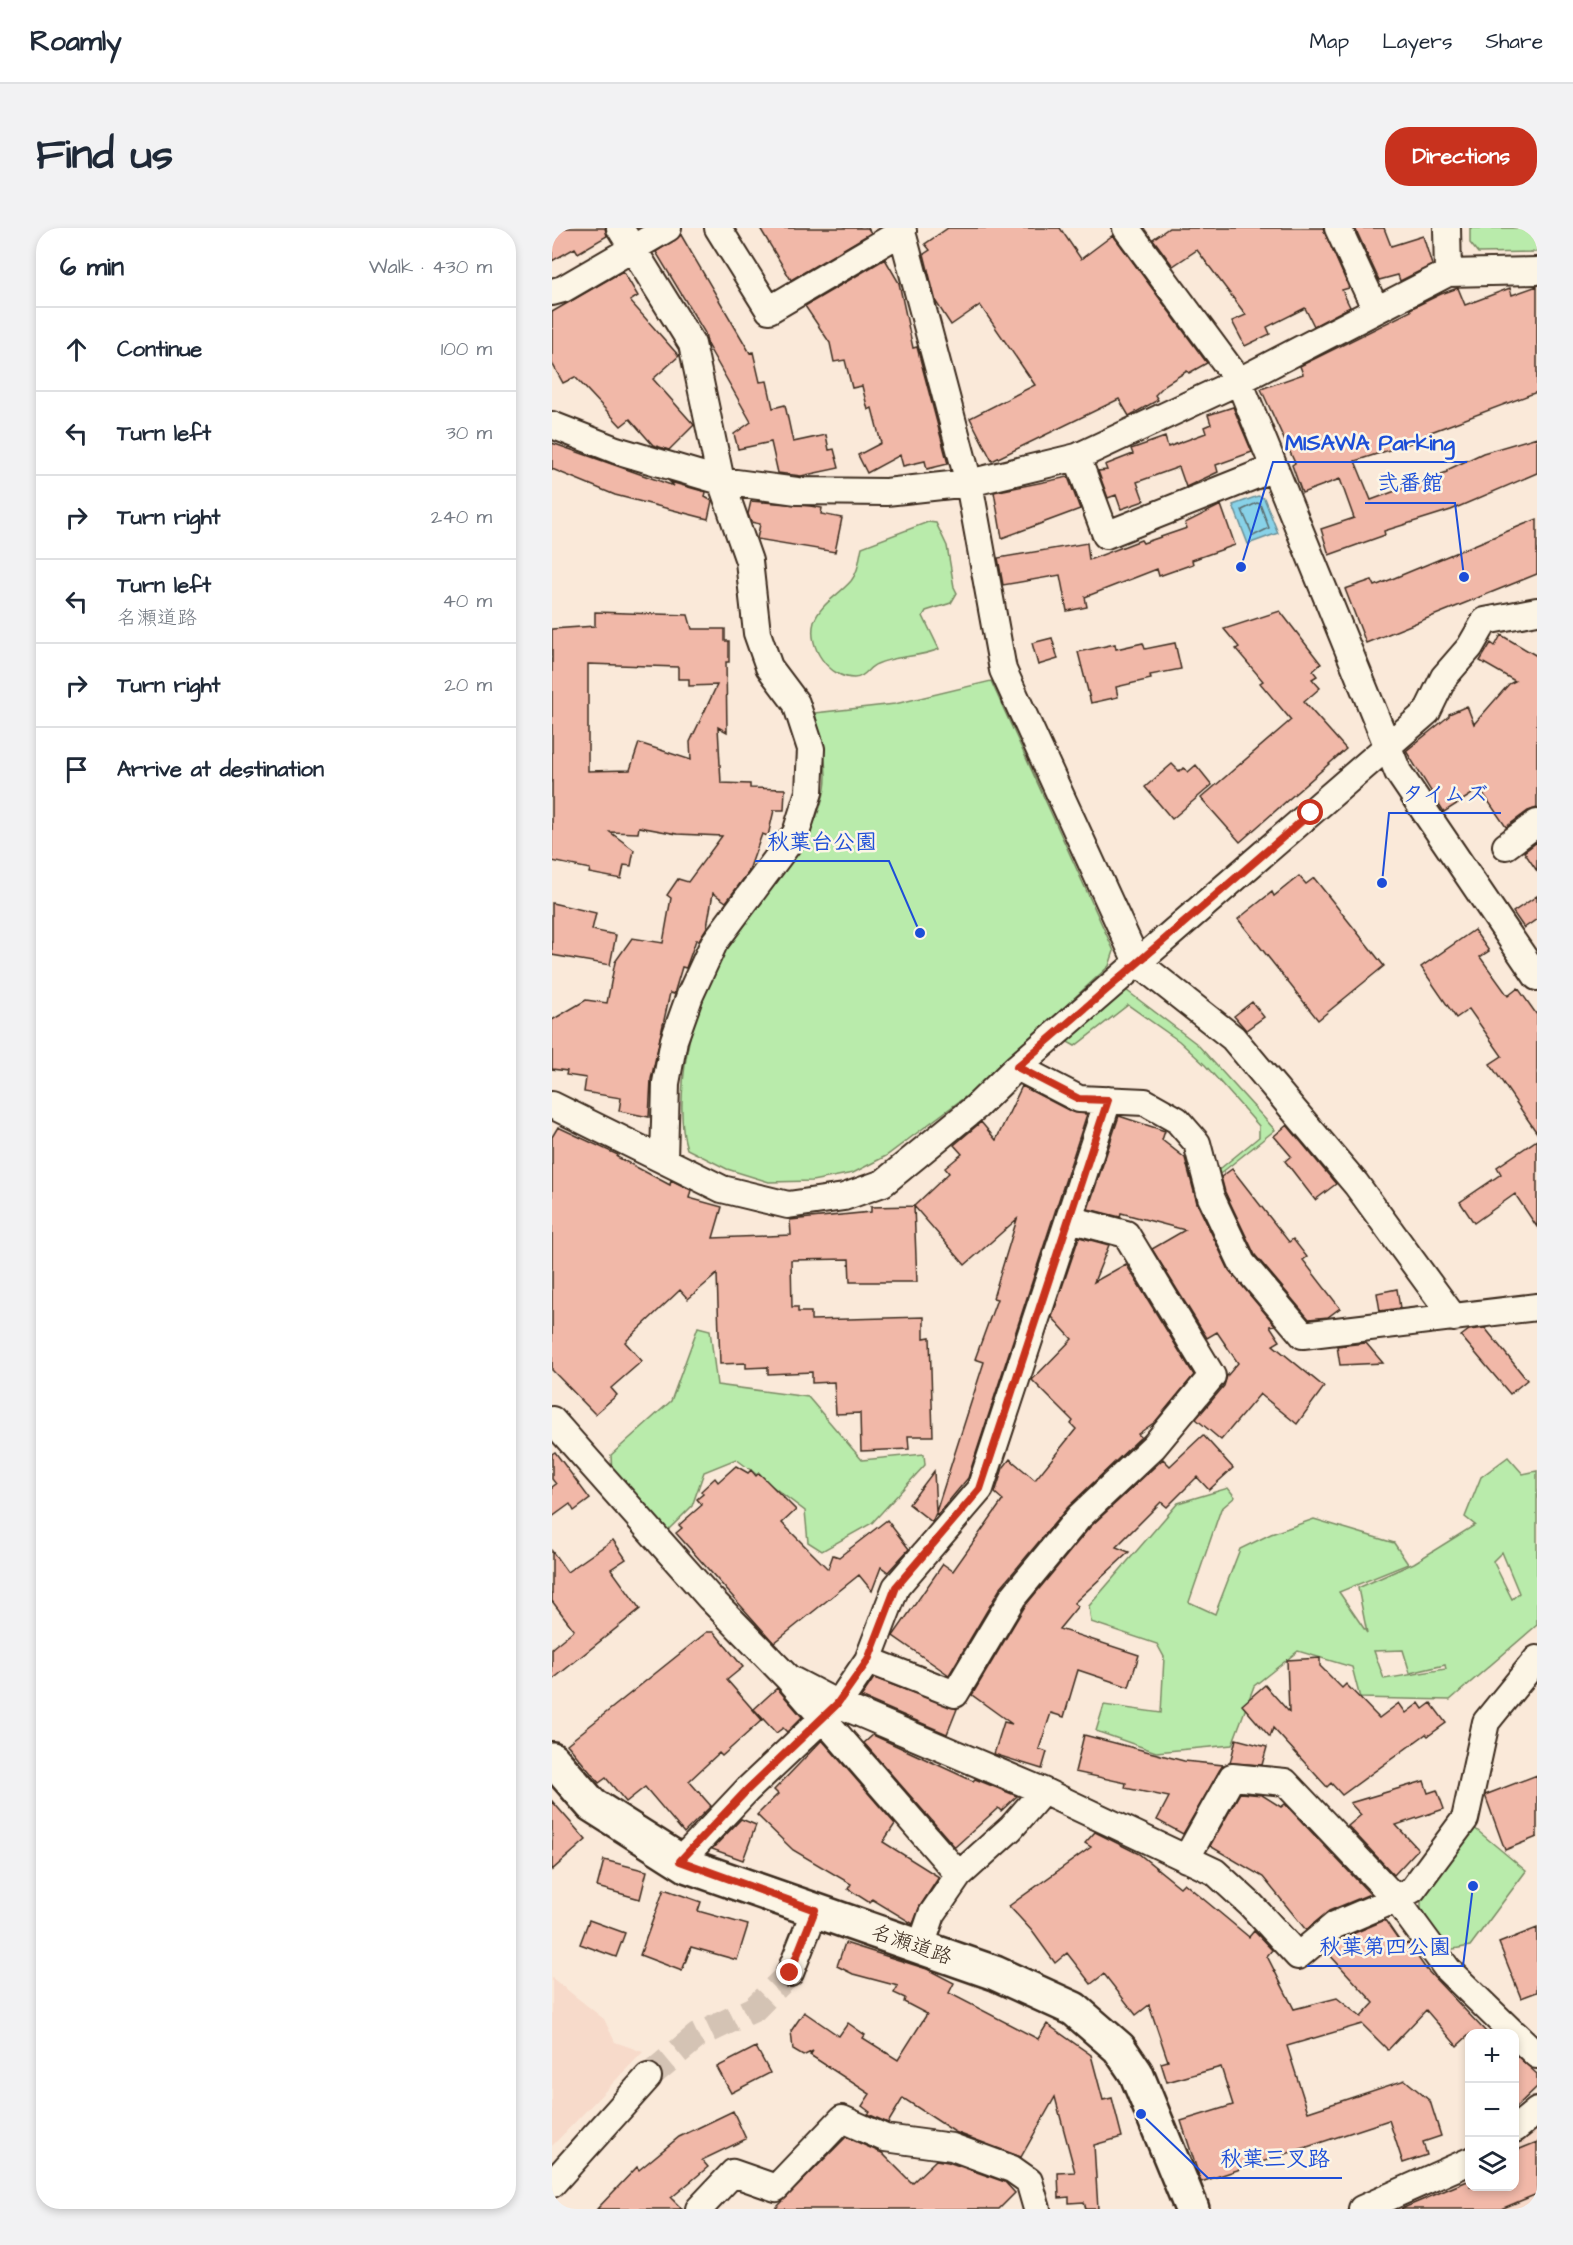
<!DOCTYPE html>
<html lang="en">
<head>
<meta charset="utf-8">
<style>
	body { margin:0; font-family:"Architects Daughter","Klee One",sans-serif; background:#f2f2f3; color:#1f2937 }
	.controls { position:absolute; right:18px; bottom:18px; display:grid; overflow:hidden; border-radius:12px; box-shadow:0 3px 9px #0003 }
	.controls button { width:54px; height:54px; display:grid; place-items:center; padding:0; border:0; border-bottom:2px solid #e0e1e3; background:#fff; color:#1f2937; font:30px sans-serif }
	.stop { position:absolute; width:18px; height:18px; margin:-14px; border:4px solid #c8321e; border-radius:50%; background:#fff }
	.stop.end { background:#c8321e; border-color:#fff; box-shadow:0 2px 6px #0008 }
	.list { margin:0; padding:0; list-style:none }
	h2 { display:flex; justify-content:space-between; align-items:center; height:78px; margin:0; padding:0 24px; font-size:26px }
	h2 small { font-size:20px; font-weight:400; color:#747a83 }
	.list li { display:grid; grid-template-columns:39px 1fr auto; gap:18px; align-items:center; box-sizing:border-box; height:84px; padding:0 24px; border-top:2px solid #e0e1e3 }
	.list b { display:block; font-size:22px; white-space:nowrap }
	.list p { margin:0; font-size:20px; white-space:nowrap; color:#747a83 }
	.list em { font-size:20px; font-style:normal; color:#747a83 }
	.icon { flex:none; width:33px; height:33px; fill:none; stroke:currentColor; stroke-width:2; stroke-linecap:round; stroke-linejoin:round }
	.map { position:relative; flex:none; width:985px; height:1981px; overflow:hidden; border-radius:24px }
	header { display:flex; align-items:center; gap:36px; box-sizing:border-box; height:84px; padding:0 30px; background:#fff; border-bottom:2px solid #e0e1e3 }
	header strong { font-size:28px }
	nav { display:flex; gap:33px; margin-inline-start:auto; font-size:21px }
	.intro { display:flex; align-items:center; justify-content:space-between; box-sizing:border-box; height:144px; padding:0 36px }
	h1 { margin:0; font-size:42px }
	.button { padding:15px 27px; border-radius:24px; background:#c8321e; color:#fff; font-size:21px; font-weight:700 }
	main { display:flex; gap:36px; padding:0 36px }
	aside { flex:1; background:#fff; border-radius:24px; box-shadow:0 3px 9px #0003 }
	.map>svg:first-child { display:block }
</style>
</head>
<body>
<header>
<strong>Roamly</strong>
<nav><a>Map</a><a>Layers</a><a>Share</a></nav>
</header>
<div class="intro"><h1>Find us</h1><a class="button">Directions</a></div>
<main>
<aside>
<h2>6 min<small>Walk · 430 m</small></h2>
<ul class="list">
<li><svg class="icon" aria-label="ahead" viewBox="0 0 24 24"><path d="M12 20V5M6 11l6-6 6 6"/></svg><div><b>Continue</b></div><em>100 m</em></li>
<li><svg class="icon" aria-label="left" viewBox="0 0 24 24"><path d="M17 20v-9H6M10 6l-5 5 5 5"/></svg><div><b>Turn left</b></div><em>30 m</em></li>
<li><svg class="icon" aria-label="right" viewBox="0 0 24 24"><path d="M7 20v-9h11M14 6l5 5-5 5"/></svg><div><b>Turn right</b></div><em>240 m</em></li>
<li><svg class="icon" aria-label="left" viewBox="0 0 24 24"><path d="M17 20v-9H6M10 6l-5 5 5 5"/></svg><div><b>Turn left</b><p>名瀬道路</p></div><em>40 m</em></li>
<li><svg class="icon" aria-label="right" viewBox="0 0 24 24"><path d="M7 20v-9h11M14 6l5 5-5 5"/></svg><div><b>Turn right</b></div><em>20 m</em></li>
<li><svg class="icon" aria-label="arrive" viewBox="0 0 24 24"><path d="M6 21V4h12l-3 4 3 4H6"/></svg><div><b>Arrive at destination</b></div></li>
</ul>
</aside>
<div class="map">
<svg width="985" height="1981" viewBox="0 0 985 1981">
	<rect width="100%" height="100%" fill="#fae9d9"/>
	<filter id="ink" filterUnits="userSpaceOnUse"><feTurbulence type="fractalNoise" baseFrequency=".0167" numOctaves="2"/><feDisplacementMap in="SourceGraphic" scale="12" xChannelSelector="R" yChannelSelector="G"/><feConvolveMatrix kernelMatrix="1 2 1 2 8 2 1 2 1" color-interpolation-filters="sRGB"/></filter>
	<g filter="url(#ink)">
		<path fill="#f7daca" d="M0 1750 52 1791 63 1814 91 1824 0 1918Z
			M985 1902V1981H844L917 1950 918 1958H963V1919Z"/>
		<path fill="#b9ebab" stroke="#7a8a64" stroke-width="1.5" fill-rule="evenodd" d="M918 0H985V24L926 25 918 15Z
			M376 294 384 295 395 318 402 359 405 365 399 375 374 383 371 388 387 421C367 430 344 427 325 436 316 439 313 450 302 450 277 450 255 419 262 394 268 376 287 367 299 353 307 343 307 331 310 319Z
			M439 453 562 723 557 738 421 863 334 928 301 945 260 953 217 954 175 941 135 921C120 875 140 772 165 730 198 674 260 628 273 561 277 537 268 508 263 485L343 476Z
			M574 762 645 816 723 902 659 953 658 949 707 909V898L653 837 627 813 576 777 523 818 512 812Z
			M146 1099 158 1102 165 1157 256 1169 310 1232 372 1226 373 1237 320 1295 270 1323 256 1314 253 1283 184 1231 152 1244 140 1278 113 1305 60 1247 59 1227 119 1173Z
			M956 1229 971 1246 985 1243V1397L898 1472 808 1470 800 1439 746 1423 702 1458 680 1517 604 1524 544 1503 552 1477 609 1485 612 1429 605 1416 539 1394 537 1378 626 1275 676 1260 683 1269 669 1281 637 1374 663 1386 688 1321 719 1306 762 1291 842 1315 856 1336 787 1364 815 1405 806 1360 862 1335 923 1297 913 1289 929 1249ZM950 1324 967 1365 960 1371 941 1333ZM851 1422 858 1445 893 1437 894 1441 832 1451 822 1423Z
			M920 1598 974 1643 918 1718 896 1722 869 1681V1673Z"/>
		<path fill="#88d2e8" stroke="#698f97" stroke-width="1.5" d="M706 268 712 270 726 305 696 316 681 277Z"/>
		<g fill="none" stroke-linecap="round" stroke-linejoin="round">
			<path stroke="#5a6d6f" stroke-width="1.5" d="M705 275 708 276 717 300 701 308 690 282Z"/>
		</g>
		<path fill="#f1b8a8" stroke="#3b2a1e" stroke-width="1.5" fill-rule="evenodd" d="M0 0H53L55 8 26 25 23 20 0 33Z
			M208 0H316L319 5 239 52Z
			M396 0H508L529 31 561 7 655 135 637 145 635 143 614 156 603 167 606 172 577 188 567 171 440 233 418 190 483 157 428 77 399 97 384 74 372 26 378 22 373 16Z
			M617 0H771L797 60 790 62 798 79 762 98 753 80 715 99 718 106 693 118 680 93 694 87 645 22 621 38 601 11Z
			M803 0H832L839 18 871 8 880 37 848 53 846 47 827 52Z
			M129 7 198 125 201 124 208 154 215 153 221 180 233 177 241 214 274 207 277 222 282 221 287 240 249 248 226 245 219 214 186 221 182 206 199 194 156 118 153 105 104 24Z
			M333 31 347 55 361 120 365 119 396 236 375 241 373 233 351 238 348 227 315 245 306 227 329 215 320 180 316 182 310 158 300 160 293 132 282 134 278 115 253 78Z
			M71 43 86 68 78 73 127 128 101 151 142 197 117 222 101 217 78 191 69 198 23 149 11 155 0 135V84Z
			M985 58V164L879 204 880 206 856 216 803 233 819 272 895 244V242L931 225 985 209V245L899 282 832 303 833 307 777 327 769 301 802 290 788 251 750 265 740 237 743 235 709 161 751 146 748 138 859 83 858 81 889 66 906 60 913 77 958 60 960 67Z
			M681 179 700 224 664 237 666 244 634 259 627 239 585 254 592 273 569 281 564 267 556 270 546 243 555 242 553 237 581 226 579 221 613 209 616 219 654 205 652 199 659 196 656 187Z
			M0 215 122 258 118 254 154 264 153 269 160 273 156 291 63 267 0 241Z
			M516 249 528 281 450 310 442 264Z
			M199 273 258 278 270 280 269 286 290 290 283 324 205 311 208 296 199 294 196 286Z
			M669 277 683 317 640 332 641 336 607 348 605 341 533 369 535 379 515 383 508 347 451 357 446 330 535 315 537 332 589 312 591 315 635 300 633 295Z
			M985 291V346L814 415 793 361 820 352 823 358Z
			M728 383 769 436 761 443 765 448 760 451 768 460 752 474 794 521 688 614 649 570 739 492 708 455 711 453 684 421 687 419 672 401Z
			M43 384 136 387 140 401H173V413H177V434H174L175 504 166 499 169 555 198 556V560L233 561 232 582H222L216 608 210 606 196 645 174 674 161 665 155 699 147 712H144L134 740 130 739 122 766 118 765 99 851 97 889 67 883 69 870 32 864 34 850 14 847 15 843 0 841V792L34 772 55 775 63 734 80 710 111 715 119 670 115 667 126 651 136 654 170 608 125 606 87 599 86 605 58 604 82 622 79 638 72 637 69 651 37 645 38 641 0 633V401L43 398ZM36 436 126 439V451H137V458L165 457 138 514 139 532 87 515 78 542 36 543Z
			M949 407 985 428V580L976 583 954 599 928 561 892 584 854 523 897 488V486L915 478 922 496 957 456 963 453 928 433 939 415 943 418Z
			M500 410 506 431 486 437 480 415Z
			M591 415 593 421 623 415 629 441 598 447 599 451 564 459 566 469 539 475 526 424 563 416 564 421Z
			M620 536 627 543 632 540 636 544 644 537 660 557 620 591 593 559Z
			M985 614V643L972 624Z
			M747 648 754 656 762 650 832 738 766 792 686 691 720 664 722 668Z
			M985 668V691L972 700 961 684Z
			M0 675 44 685 40 702 64 707 58 737 0 727Z
			M922 702 937 723 928 729 956 768 966 760 985 787V905L938 836 950 828 917 781 904 790 869 739Z
			M700 774 712 789 694 802 682 788Z
			M470 858 520 884 535 886 416 1250 386 1286 384 1285 380 1294 357 1276 382 1243 384 1284 432 1134 423 1131 445 1071 441 1070 465 991 413 1037 362 978 365 1054H298L297 1031 239 1032 240 1079H246V1084H259V1092L372 1089V1110L378 1109 381 1208H356L357 1221 309 1223 308 1185 284 1186 282 1154 260 1155V1144L216 1146V1139L194 1140V1135L168 1136 165 1046 136 1071 128 1062 73 1114 90 1133 59 1160 65 1167 43 1186 0 1142V909L6 899 66 927 65 929 118 957 119 952 139 962 137 970 170 979 161 1010 239 1007 238 992 319 984V979L362 978 397 945 393 940 410 926 402 917 429 894 444 912Z
			M567 888 613 903 610 912 633 930 645 975 677 1042 723 1097 718 1098 728 1113 721 1117 772 1159 745 1196 708 1166 669 1212 644 1191 672 1158 675 1148 686 1135 665 1104 655 1110 600 1021 633 1002 569 985 568 989 536 981Z
			M735 897 784 956 763 972 733 933 739 928 722 908Z
			M985 912V999L963 966 922 995 908 974 949 946 945 939Z
			M680 941 737 1014 741 1011 755 1029 751 1032 788 1080 776 1089 757 1091 703 1027 673 964 669 949Z
			M527 1009 557 1017 542 1054 574 1036 642 1147 603 1194 586 1206 589 1209 516 1279 449 1359 397 1447 341 1408 391 1336 401 1343 451 1272 443 1265 451 1240 458 1231 483 1252 524 1201 519 1196 521 1193 480 1152 520 1111 500 1089Z
			M845 1061 848 1080 828 1083 825 1065Z
			M933 1100 975 1152 958 1166 909 1108 917 1102Z
			M814 1115 831 1135 788 1137 785 1118Z
			M651 1207 681 1240 657 1262 645 1249 615 1279 609 1274 564 1319 577 1324 522 1375 526 1378 507 1401 587 1427 577 1459 526 1442 512 1489 499 1485 487 1521 495 1524 490 1541 442 1526 452 1494 460 1496 420 1467 473 1378 538 1299 611 1231 618 1238Z
			M3 1224 38 1271 22 1283 18 1276 0 1289V1259L4 1256 0 1251V1226Z
			M184 1238 196 1245 199 1242 204 1248 207 1245 244 1282 230 1295 276 1341 281 1327 287 1329 335 1292 357 1321 336 1344 329 1339 320 1363 307 1347 222 1415 124 1305 130 1300 127 1297 150 1277 145 1271 151 1266 149 1263 163 1250 166 1254Z
			M61 1312 74 1331 59 1341 88 1381 0 1452V1420L22 1402 0 1373V1323L15 1344Z
			M155 1404H162L191 1439 175 1452 210 1492 170 1528 167 1525 137 1553 159 1578 132 1605 93 1559 74 1574 54 1550 47 1555 15 1516Z
			M768 1430V1438L790 1460 794 1456 827 1490 847 1475 854 1485 867 1475 871 1481 879 1475 894 1495 876 1508 874 1506 790 1567 779 1555 775 1559 721 1500 718 1509 690 1477 713 1457 737 1484 735 1432Z
			M322 1450 405 1481 395 1506 309 1469Z
			M225 1460 250 1489 235 1504 231 1500 224 1505 202 1481Z
			M321 1507 421 1553 423 1551 465 1568 449 1583 446 1580 403 1619 312 1515Z
			M532 1507 632 1533 671 1537 631 1606 605 1592 617 1569 573 1560 574 1555 523 1544Z
			M684 1511 715 1519 710 1537 678 1535Z
			M270 1512 343 1596 331 1614 387 1649 368 1678 361 1696 320 1671 318 1675 296 1661 299 1656 241 1622 205 1587 226 1566 222 1562Z
			M985 1547V1609L953 1622 933 1567Z
			M872 1553 876 1565 885 1562 892 1581 844 1597 866 1621 842 1647 796 1598 809 1587 798 1575Z
			M688 1565 710 1567 729 1579 733 1576 818 1666 777 1683 754 1702 711 1649 658 1618Z
			M0 1573 34 1612 0 1642Z
			M189 1591 204 1597 191 1632 160 1621Z
			M543 1604 587 1626 628 1659 632 1655 697 1709 702 1703 720 1722 715 1728 742 1781 785 1770 809 1789 822 1775 775 1724 791 1710 833 1692 851 1718 856 1715 874 1741 936 1806H918L905 1818 874 1782 836 1822 810 1796 735 1818 756 1884 853 1852 878 1873 889 1908 871 1914 875 1927 851 1935 837 1892 649 1954 629 1893 681 1877 669 1839 615 1854 609 1835 616 1833 597 1777 584 1787 552 1746 539 1756 515 1725 503 1735 480 1703 457 1678 539 1619 533 1615Z
			M52 1632 95 1643 88 1671 45 1659Z
			M112 1661 149 1674 146 1683 196 1697 185 1732 139 1719 130 1743 88 1727Z
			M37 1692 73 1705 64 1729 28 1716Z
			M985 1700V1764L969 1770 947 1715Z
			M293 1715 375 1741 402 1755 397 1765 486 1811 495 1796 539 1827 551 1872 560 1870 570 1909 542 1917 546 1981H534L532 1974 517 1975V1969L507 1970 506 1945 523 1944 503 1869 469 1929 403 1904 351 1870 336 1895 316 1886 318 1884 310 1878 318 1866 258 1827 261 1823 251 1828 241 1822 239 1803 252 1784 287 1808 296 1795 313 1807 311 1810 346 1832 375 1786 352 1774 353 1770 342 1765 346 1758 301 1746 285 1738Z
			M204 1819 218 1845 179 1865 165 1839Z
			M963 1826 985 1846V1859L963 1880Z
			M181 1883 194 1911 150 1932 156 1939 119 1970 130 1981H45L85 1939 87 1942 127 1909Z
			M294 1909 330 1925 360 1955 384 1932 396 1934 453 1954 463 1965 447 1981H223Z
			M985 1914V1966L949 1981H849L918 1952V1959H963V1923Z"/>
		<g fill="none" stroke-linecap="round" stroke-linejoin="round">
			<path stroke="#d4c3b4" stroke-width="26" stroke-dasharray="26 13" stroke-linecap="butt" d="M96 1849 145 1808 202 1781 238 1745"/>
			<g stroke="#3b2a1e" stroke-width="30">
				<path id="street" d="M68 0 140 116 169 253 197 333 205 405 217 439 244 475 259 521 257 564 244 605 162 715 138 767 122 812 114 855 112 932
					M166 0 217 82 351 3
					M349 0 417 255 451 442 585 734 681 810 804 956 902 1090
					M574 0 687 153 846 544 985 749
					M786 0 824 82
					M895 0 896 45 985 43
					M0 64 11 61 116 0
					M0 197 64 222 169 253 245 263 334 264 417 255 525 229 687 153 896 45
					M525 229 554 307 722 240
					M954 618 985 595
					M465 839 527 871 593 874 625 892 645 915 659 969 690 1035 751 1107 985 1079
					M0 877 170 961 236 977 292 969 331 955 424 879 465 839 875 484 892 449 918 419 933 393 985 383
					M0 1192 158 1370 236 1450 407 1647 380 1686 369 1718
					M316 1432 403 1466 461 1369 527 1289 602 1218 660 1148 574 1006 517 991
					M236 1450 286 1476 491 1563 663 1644 699 1677 746 1728 783 1697 844 1671 896 1742 962 1806
					M634 1631 680 1549 733 1554 844 1671 861 1661 913 1591 934 1494 985 1431
					M128 1633 195 1562 286 1476 316 1432 344 1359 428 1261 556 872
					M407 1647 459 1600 491 1563
					M238 1745 263 1682
					M963 1806 985 1827
					M963 1901 985 1883
					M0 1956 96 1849
					M147 1981 181 1945 224 1960 290 1891 333 1910 400 1919 460 1941 477 1953 485 1981
					M810 1981 918 1933"/>
			</g>
			<g stroke="#3b2a1e" stroke-width="38">
				<path id="secondary" d="M0 1531 40 1577 136 1638 443 1745 522 1781 567 1820 584 1845 640 1981"/>
			</g>
			<use href="#street" stroke="#fcf5e5" stroke-width="26"/>
			<use href="#secondary" stroke="#fcf5e5" stroke-width="33"/>
		</g>
	</g>
	<g fill="none" stroke-linecap="round" stroke-linejoin="round" filter="url(#ink)">
		<path stroke="#c8321e" stroke-width="8" d="M238 1745 263 1682 128 1633 195 1562 285 1476 316 1432 344 1359 428 1261 556 872 527 871 465 839 759 585"/>
	</g>
	<g text-anchor="middle" stroke-width="5" stroke-linejoin="round" paint-order="stroke">
		<g font-size="21" fill="#3b2a1e" stroke="#fcf5e5">
			<text transform="translate(360 1716) rotate(19)" y="7">名瀬道路</text>
		</g>
	</g>
	<path fill="none" stroke="#1d4ed8" stroke-width="2" d="M689 339L721 234H915M912 349L903 275H813M830 655L837 585H949M368 705L337 633H203M921 1658L911 1738H755M589 1886L656 1950H790"/>
	<g fill="#1d4ed8" stroke="#fcf5e5" stroke-width="2">
		<circle cx="689" cy="339" r="6"/>
		<circle cx="912" cy="349" r="6"/>
		<circle cx="830" cy="655" r="6"/>
		<circle cx="368" cy="705" r="6"/>
		<circle cx="921" cy="1658" r="6"/>
		<circle cx="589" cy="1886" r="6"/>
	</g>
	<g font-size="22" text-anchor="middle" font-weight="bold" fill="#1d4ed8" stroke="#fcf5e5" stroke-width="5" stroke-linejoin="round" paint-order="stroke">
		<text x="818" y="222">MISAWA Parking</text>
		<text x="858" y="262">弐番館</text>
		<text x="893" y="573">タイムズ</text>
		<text x="270" y="621">秋葉台公園</text>
		<text x="833" y="1726">秋葉第四公園</text>
		<text x="723" y="1938">秋葉三叉路</text>
	</g>
</svg>
<div class="controls">
<button>+</button>
<button>−</button>
<button><svg class="icon" aria-label="layers" viewBox="0 0 24 24"><path d="M12 4l9 5-9 5-9-5zM3 14l9 5 9-5"/></svg></button>
</div>
<div class="stop" style="left:759px;top:585px"></div>
<div class="stop end" style="left:238px;top:1745px"></div>
</div>
</main>
</body>
</html>
